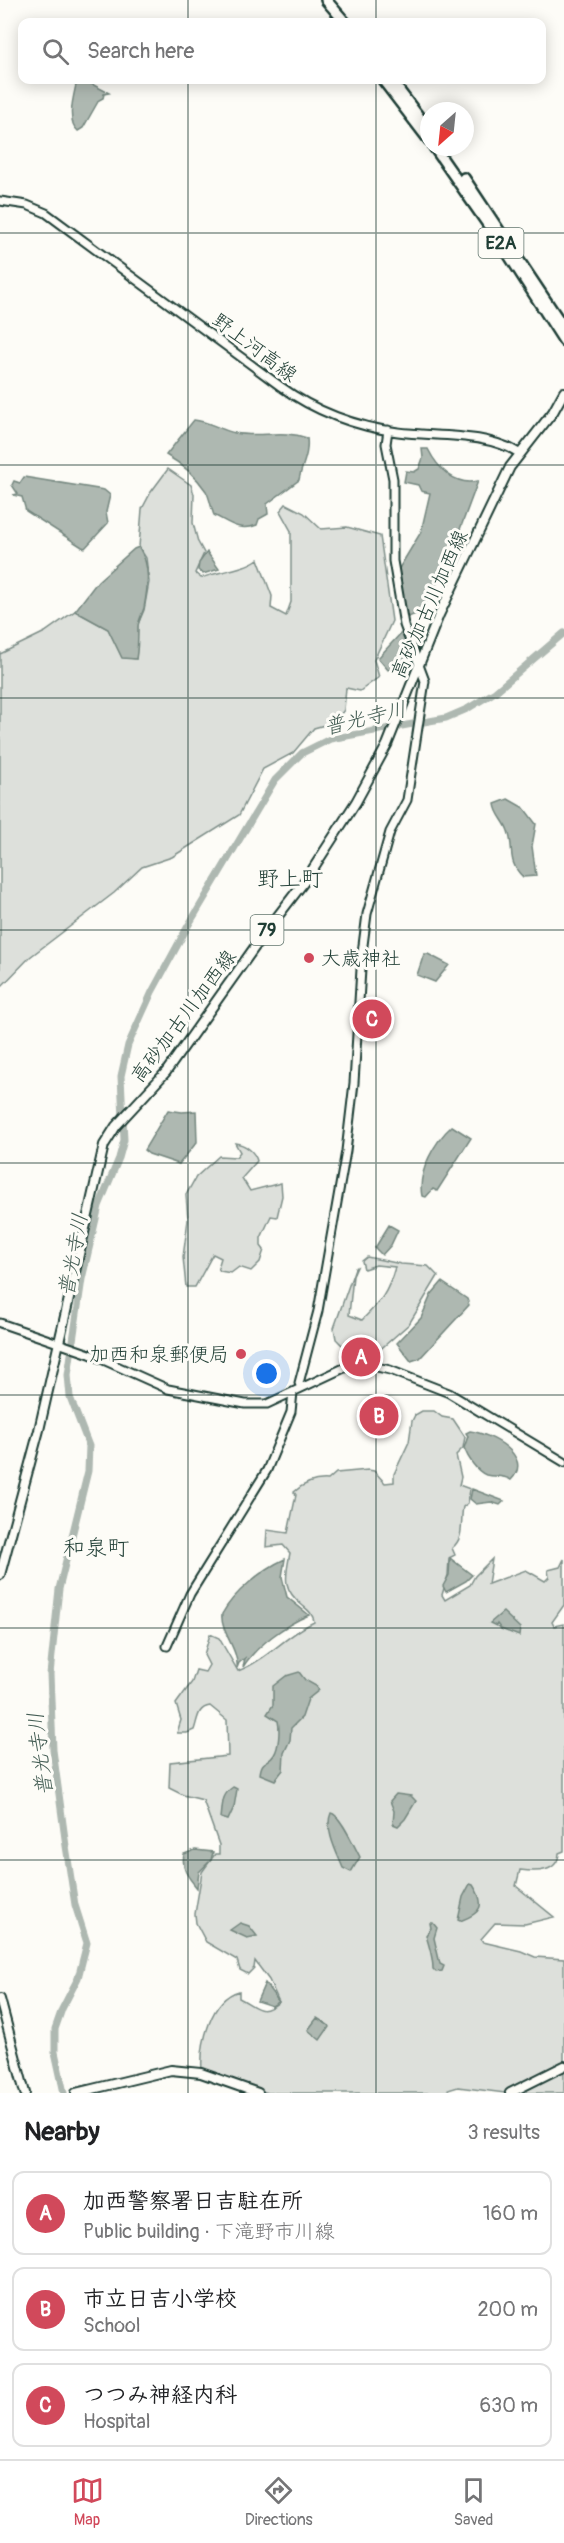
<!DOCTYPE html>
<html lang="en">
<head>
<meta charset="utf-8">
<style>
	body { margin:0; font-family:Pangolin,"Klee One",sans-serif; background:#f6f6f6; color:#202124 }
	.compass { position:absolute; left:420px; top:102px; width:54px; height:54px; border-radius:50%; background:#fff; box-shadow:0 3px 15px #0003; rotate:207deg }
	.you { position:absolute; left:267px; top:1374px; width:21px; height:21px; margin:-15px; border:4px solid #fff; border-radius:50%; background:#1a73e8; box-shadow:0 0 0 9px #1a73e833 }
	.badge { display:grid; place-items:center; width:39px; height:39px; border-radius:50%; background:#d1495b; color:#fff; font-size:20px; font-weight:700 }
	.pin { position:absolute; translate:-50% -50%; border:3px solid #fff; box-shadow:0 2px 6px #0006 }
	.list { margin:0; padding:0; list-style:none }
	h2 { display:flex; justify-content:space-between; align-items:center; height:78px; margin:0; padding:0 24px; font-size:26px }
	h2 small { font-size:20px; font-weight:400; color:#757577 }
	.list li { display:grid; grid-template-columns:39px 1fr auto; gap:18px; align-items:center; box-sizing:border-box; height:84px; margin:0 12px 12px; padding:0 12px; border:2px solid #e0e0e0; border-radius:12px }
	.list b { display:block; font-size:22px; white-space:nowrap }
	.list p { margin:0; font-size:20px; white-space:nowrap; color:#757577 }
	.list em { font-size:20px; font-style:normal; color:#757577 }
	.icon { flex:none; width:33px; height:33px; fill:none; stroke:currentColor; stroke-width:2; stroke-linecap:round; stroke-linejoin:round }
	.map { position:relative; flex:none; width:564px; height:2093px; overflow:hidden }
	.search { position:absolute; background:#fff; box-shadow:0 3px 15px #0003; left:18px; right:18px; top:18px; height:66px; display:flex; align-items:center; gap:15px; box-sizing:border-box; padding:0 21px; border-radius:12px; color:#757577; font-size:22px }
	.sheet { height:366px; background:#fff }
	nav { display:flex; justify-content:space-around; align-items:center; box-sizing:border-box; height:84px; border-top:2px solid #e0e0e0; background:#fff; font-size:16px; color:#757577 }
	nav a { display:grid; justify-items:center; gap:3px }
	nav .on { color:#d1495b }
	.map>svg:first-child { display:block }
</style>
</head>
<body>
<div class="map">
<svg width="564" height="2093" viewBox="0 0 564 2093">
	<rect width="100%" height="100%" fill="#fdfcf7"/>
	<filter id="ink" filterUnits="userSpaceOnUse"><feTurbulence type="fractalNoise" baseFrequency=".0167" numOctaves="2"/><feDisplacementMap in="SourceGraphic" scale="12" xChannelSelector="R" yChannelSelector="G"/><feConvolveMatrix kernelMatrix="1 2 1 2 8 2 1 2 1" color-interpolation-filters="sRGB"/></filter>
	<g filter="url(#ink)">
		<path fill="#dde0db" stroke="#7e8e88" stroke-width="1.5" d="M168 469 191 485 194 494 193 523 198 542 204 553 195 573 201 578C219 571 243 570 258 559L272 596 271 608 286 616 291 602V531L280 511 286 504 304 513 321 529 347 527 380 536 392 621 374 660 379 677 360 691 346 688 344 710 335 722 314 728 293 753 263 769 239 815 172 857 142 867 114 893 30 957 0 988V654L45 632 75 611 108 629 122 657 136 659 138 624 144 610 149 582 146 558 139 547 142 509 151 492Z
			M235 1143C245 1144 255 1152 257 1161L242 1178 250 1191 281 1183 282 1196 277 1217 271 1216 261 1238V1246L264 1250 260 1262 251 1271 239 1267 231 1273 220 1271 218 1268 221 1258 213 1254 195 1287H186L183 1257 188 1220 186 1195 196 1177 219 1156 236 1157 240 1152Z
			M367 1257 401 1264 428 1266 438 1276 409 1324 376 1353 373 1345 360 1347 342 1345 336 1339 334 1328 355 1268 357 1267 353 1276 349 1315 362 1320C381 1301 388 1293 395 1267L376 1265 364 1269 362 1261Z
			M422 1411H434L442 1417 453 1419 465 1437 463 1448 456 1455 461 1477 459 1485 470 1489 468 1503 463 1507C460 1521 465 1538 452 1548L455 1555 449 1558 448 1575 442 1595 445 1600 470 1585 475 1576 492 1559 488 1584 526 1570 545 1581 549 1577 548 1570 560 1567 564 1559V1605L552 1622 554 1626 564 1624V1851L559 1853C558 1873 536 1872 520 1870L516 1886 554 1917 525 1924 495 1923 481 1939 483 1942 521 1951 535 1957 564 1959V2064L535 2076 505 2093 458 2087 448 2090 447 2093H268L202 2071C200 2045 210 1999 239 1991V1998C257 2007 261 2017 279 2002L269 1980 255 1961 254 1968 248 1974 240 1970 237 1960 206 1942 196 1923 195 1914 202 1872 215 1854H219V1845L203 1800 183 1795 169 1788 170 1762 228 1756 227 1720 210 1706C197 1708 198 1719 194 1730L187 1733H177L181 1720 176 1704 192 1682 196 1670 205 1672 209 1665 204 1655 210 1634 219 1638 238 1671C267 1660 286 1635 314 1622 313 1614 309 1611 303 1606 282 1589 285 1578 290 1553L283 1545 266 1547 267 1530 288 1533 296 1495 294 1492C304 1483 314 1479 328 1480L336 1473 368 1470 374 1471 385 1483 394 1482V1474L409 1442 412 1421 415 1415Z
			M564 2070V2093H521Z"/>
		<path fill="#aeb8b1" stroke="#75877f" stroke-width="1.5" d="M77 80H84L109 93 104 94 103 98 99 100 83 128 78 131C65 121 75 92 77 80Z
			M194 420C208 421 221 430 235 433 261 438 282 429 307 438 309 455 302 464 299 480L267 504 268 514 259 519 257 525C239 532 230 523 214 515 211 508 210 498 206 491 196 476 182 464 166 455Z
			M422 449H428C438 469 455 486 478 481L446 567 421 612 406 618 404 606 401 602 398 570 421 532 430 493 421 491 418 485 404 482 406 471 414 472 419 469 423 458Z
			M24 477 104 490 110 495 106 512 108 523 85 548 82 547 26 511 22 497 13 495 18 494 12 485 14 481 20 483Z
			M139 547C151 567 148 586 144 608 142 614 139 620 138 626 138 637 138 649 136 659L122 658 108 629 75 611 98 581 134 549Z
			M207 552 219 569 203 574 198 570 199 563Z
			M401 633 410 652 404 666 388 670 378 658Z
			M508 799 524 808 536 824 532 846 536 876 523 877C506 860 515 850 508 831 505 821 496 815 495 804Z
			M424 954H428L449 965 435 982 417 975Z
			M168 1110 182 1112 196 1111 197 1142 179 1164 149 1154 144 1150Z
			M452 1126 471 1138 437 1191 433 1189 426 1197 422 1196C417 1172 435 1141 452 1126Z
			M389 1225 398 1230 391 1245 382 1255 375 1248Z
			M442 1282 467 1299 469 1305 420 1358 411 1361 397 1343 421 1318 431 1295Z
			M470 1431C489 1433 535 1456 511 1480 503 1475 495 1477 486 1475 476 1471 468 1458 464 1448L468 1436 466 1433Z
			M472 1489 504 1501 500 1505 491 1502 476 1504 470 1499Z
			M450 1558 472 1575 466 1581 446 1592 443 1586 449 1575Z
			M285 1559 282 1577 287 1597 309 1615C285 1625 257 1645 243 1667L245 1658 239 1663 237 1668C239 1649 220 1632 222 1614 234 1592 263 1569 285 1559Z
			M503 1612 520 1628 519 1636 501 1629 497 1624 496 1626 490 1623Z
			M299 1672 305 1680 316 1686 319 1690 308 1699 302 1717 291 1728 290 1740 284 1753 283 1770 275 1780 260 1774C262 1758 268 1765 274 1755 279 1747 280 1730 278 1721L267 1714 273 1705V1686L286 1676Z
			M233 1787 237 1789 234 1807 228 1820 221 1818C223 1804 221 1795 233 1787Z
			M396 1794 411 1796 416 1801 405 1819 398 1826 393 1824 394 1811 390 1801Z
			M331 1813C340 1814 355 1848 360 1857L351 1872 343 1868C337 1853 324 1829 331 1813Z
			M195 1850 213 1852 211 1860 199 1872 197 1888C188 1877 181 1869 184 1854Z
			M470 1884 473 1885C486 1905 482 1913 460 1921L458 1920 463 1897Z
			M240 1923 249 1926 257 1936 247 1938 230 1930Z
			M430 1923H433L437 1928 434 1938 440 1964 444 1966 442 1971 436 1972 433 1969C433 1956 429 1947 426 1935L431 1928Z
			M265 1983 279 2002 272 2006 257 2001Z
			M317 2018 328 2025 329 2027 320 2040 308 2030Z"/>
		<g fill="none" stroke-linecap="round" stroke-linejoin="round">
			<path stroke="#aeb8b1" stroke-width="7" d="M64 2093 55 2052V2029L62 2009 78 1978 87 1943 75 1905 66 1846 53 1750 50 1674 59 1589 88 1471 89 1446 70 1397 68 1375 82 1279 99 1206 119 1158 124 1140 121 1076 128 1045 152 992 188 926 275 780 302 753 330 739 446 718 467 709 495 692 564 633"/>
			<g stroke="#1f3d34" stroke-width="11">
				<path id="secondary" d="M0 201 27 205 46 213 280 386C314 411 356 427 398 432 437 437 485 432 519 453
					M0 1323 90 1354 168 1389 245 1404H267L344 1368 368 1365 390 1370 449 1393 564 1462
					M301 1388 299 1383 318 1311 346 1151 354 1083 362 953 367 914 390 832 407 800 425 681 404 625 393 561V479L386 444 388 430
					M167 1646 190 1594 267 1470 291 1412 293 1392"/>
			</g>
			<g stroke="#1f3d34" stroke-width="12">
				<path id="primary" d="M0 1575 39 1430 104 1145 116 1126 166 1072 264 934 307 878 356 802 387 745 439 615 510 467 553 412 564 392
					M0 1999 25 2093
					M76 2093 171 2070 201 2073 258 2093
					M510 2093 564 2066"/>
			</g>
			<g stroke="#1f3d34" stroke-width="14">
				<path id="highway" d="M326 0 345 22
					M383 80 429 140
					M391 80 422 121
					M434 147 507 252 564 341
					M464 178 564 328"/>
			</g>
			<use href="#secondary" stroke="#fdfcf7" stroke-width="7"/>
			<use href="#primary" stroke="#fdfcf7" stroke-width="8"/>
			<use href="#highway" stroke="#fdfcf7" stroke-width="9"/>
		</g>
	</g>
	<path fill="none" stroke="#1f3d34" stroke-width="1.5" stroke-opacity="0.55" d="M188 0V22M376 0V22M188 80V2093M376 80V2093M0 233H564M0 465H564M0 698H564M0 930H564M0 1163H564M0 1395H564M0 1628H564M0 1860H564"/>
	<g fill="#d1495b" stroke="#fdfcf7" stroke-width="2">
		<circle cx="309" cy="958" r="6"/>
		<circle cx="241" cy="1354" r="6"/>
	</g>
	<g text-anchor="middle" stroke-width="6" stroke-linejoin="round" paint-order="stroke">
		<g fill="#fdfcf7" stroke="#62766e" stroke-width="1.5">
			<rect x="478.5" y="228" width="45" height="30" rx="4.5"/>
			<rect x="250.5" y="915" width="33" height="30" rx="4.5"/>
		</g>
		<g font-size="18" font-weight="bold" fill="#1f3d34">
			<text x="501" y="249">E2A</text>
			<text x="267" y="936">79</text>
		</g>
		<g font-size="20" fill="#1f3d34" stroke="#fdfcf7">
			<text transform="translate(255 347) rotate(37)" y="7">野上河高線</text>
			<text transform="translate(429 604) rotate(-66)" y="7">高砂加古川加西線</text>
			<text transform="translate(183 1016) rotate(-53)" y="7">高砂加古川加西線</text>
		</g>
		<g font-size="20" fill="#1f3d34" stroke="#fdfcf7" text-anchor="start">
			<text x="321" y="965">大歳神社</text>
			<text x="229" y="1361" text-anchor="end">加西和泉郵便局</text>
		</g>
		<g font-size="21" font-style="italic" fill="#435c53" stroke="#fdfcf7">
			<text transform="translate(365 718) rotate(-13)" y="7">普光寺川</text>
			<text transform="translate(73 1255) rotate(-80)" y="7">普光寺川</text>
			<text transform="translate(40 1754) rotate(-97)" y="7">普光寺川</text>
		</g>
		<g font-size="22" fill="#1f3d34" stroke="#fdfcf7">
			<text x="290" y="886">野上町</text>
			<text x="96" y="1555">和泉町</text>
		</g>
	</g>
</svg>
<svg class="compass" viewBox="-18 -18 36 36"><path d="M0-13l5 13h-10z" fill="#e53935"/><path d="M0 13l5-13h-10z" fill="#757577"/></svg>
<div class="you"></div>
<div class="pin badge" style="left:361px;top:1357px">A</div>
<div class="pin badge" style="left:379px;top:1416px">B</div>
<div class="pin badge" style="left:372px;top:1019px">C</div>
<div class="search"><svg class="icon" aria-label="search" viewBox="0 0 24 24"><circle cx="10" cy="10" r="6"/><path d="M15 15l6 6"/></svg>Search here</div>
</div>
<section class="sheet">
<h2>Nearby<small>3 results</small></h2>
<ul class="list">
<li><span class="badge">A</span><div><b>加西警察署日吉駐在所</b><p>Public building · 下滝野市川線</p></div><em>160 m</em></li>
<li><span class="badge">B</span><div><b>市立日吉小学校</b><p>School</p></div><em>200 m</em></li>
<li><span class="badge">C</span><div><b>つつみ神経内科</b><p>Hospital</p></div><em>630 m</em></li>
</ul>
</section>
<nav>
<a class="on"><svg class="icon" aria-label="map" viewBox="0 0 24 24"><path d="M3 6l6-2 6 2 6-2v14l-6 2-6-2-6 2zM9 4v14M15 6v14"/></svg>Map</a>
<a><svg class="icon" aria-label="directions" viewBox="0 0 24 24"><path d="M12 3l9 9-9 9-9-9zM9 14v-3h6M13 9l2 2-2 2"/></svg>Directions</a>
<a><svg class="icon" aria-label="saved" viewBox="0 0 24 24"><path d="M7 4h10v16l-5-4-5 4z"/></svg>Saved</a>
</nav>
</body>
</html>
